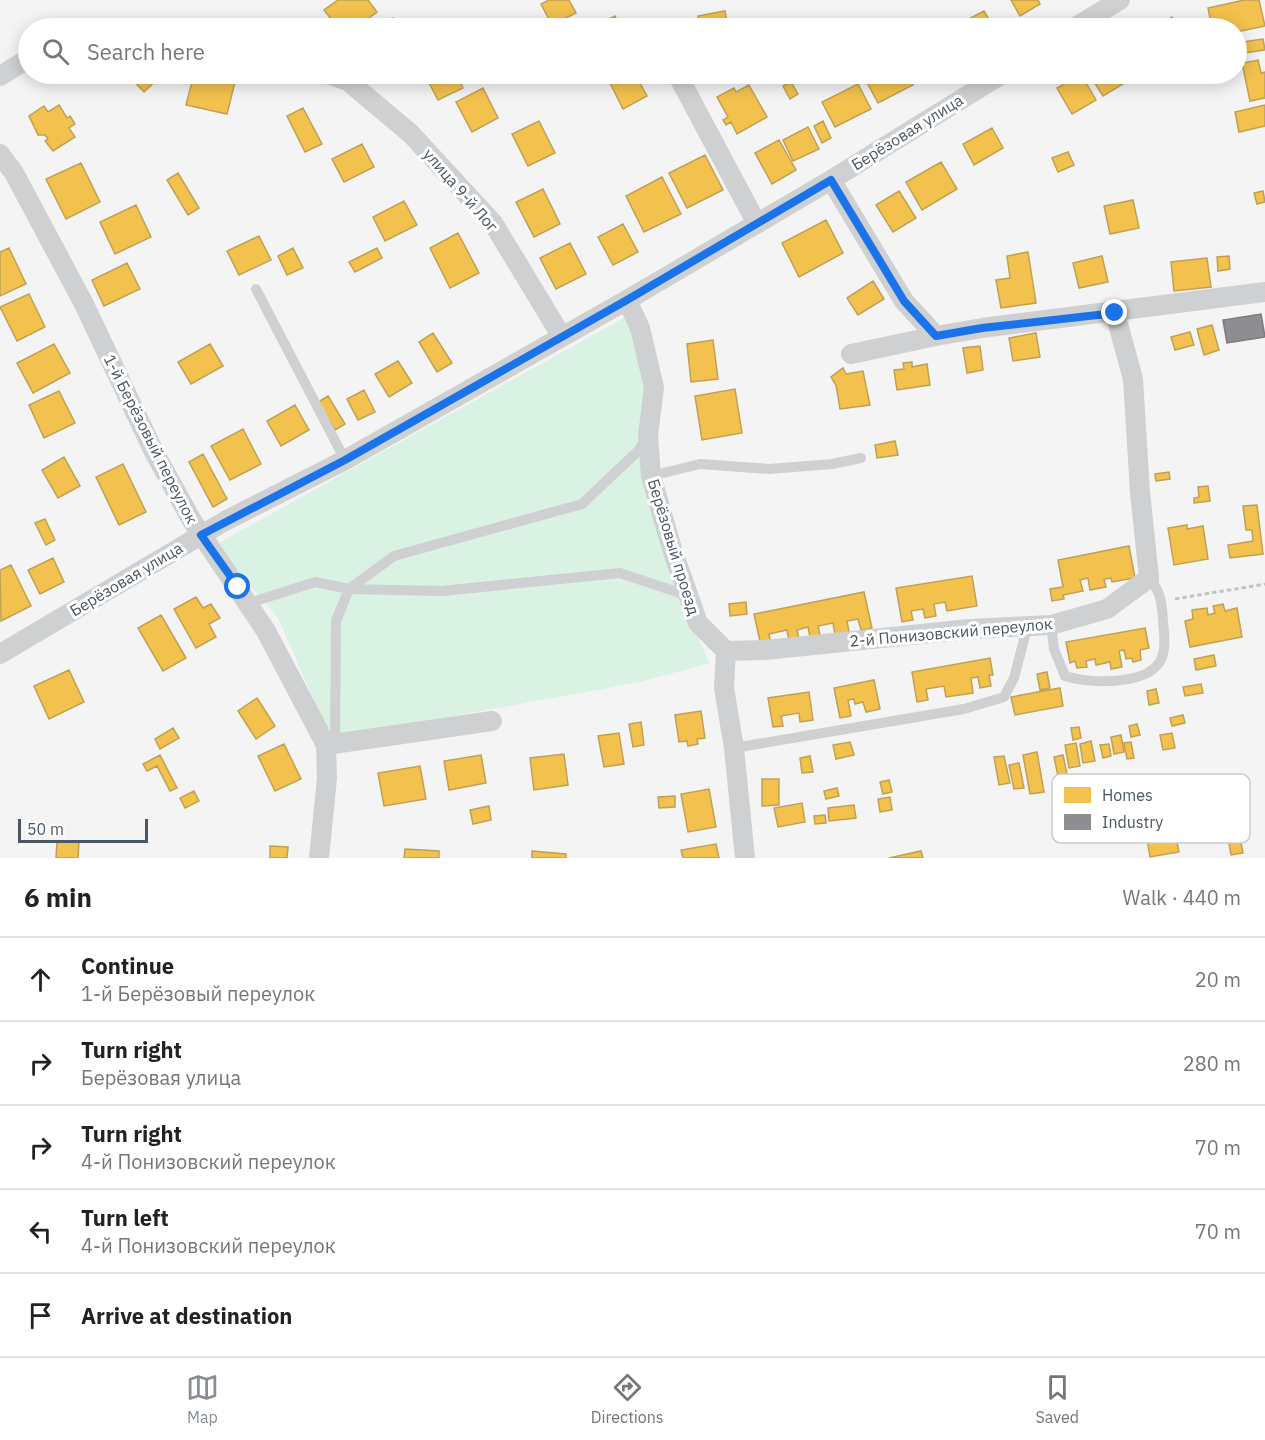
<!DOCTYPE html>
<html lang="en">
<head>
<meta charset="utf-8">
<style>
	body { margin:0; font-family:"IBM Plex Sans",sans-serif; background:#f2f2f2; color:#222 }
	.scale { position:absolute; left:18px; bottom:15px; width:130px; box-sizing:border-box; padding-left:6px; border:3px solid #4a5661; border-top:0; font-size:16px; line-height:21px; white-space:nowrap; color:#4a5661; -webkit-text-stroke:4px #fff; paint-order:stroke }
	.stop { position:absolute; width:18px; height:18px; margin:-14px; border:4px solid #1a73e8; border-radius:50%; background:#fff }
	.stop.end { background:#1a73e8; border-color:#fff; box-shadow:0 2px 6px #0008 }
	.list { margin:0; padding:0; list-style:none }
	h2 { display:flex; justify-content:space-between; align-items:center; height:78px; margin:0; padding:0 24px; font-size:26px }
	h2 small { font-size:20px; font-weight:400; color:#767676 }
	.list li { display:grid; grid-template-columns:39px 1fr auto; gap:18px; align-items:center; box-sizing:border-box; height:84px; padding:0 24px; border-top:2px solid #e0e0e0 }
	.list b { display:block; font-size:22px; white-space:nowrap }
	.list p { margin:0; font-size:20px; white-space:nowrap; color:#767676 }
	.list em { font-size:20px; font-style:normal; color:#767676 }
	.icon { flex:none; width:33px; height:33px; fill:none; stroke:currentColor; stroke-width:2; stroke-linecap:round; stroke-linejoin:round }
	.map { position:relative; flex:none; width:1265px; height:858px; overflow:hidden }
	.search { position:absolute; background:#fff; box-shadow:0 3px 15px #0003; left:18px; right:18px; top:18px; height:66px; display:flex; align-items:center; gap:15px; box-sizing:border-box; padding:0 21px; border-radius:33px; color:#767676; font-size:22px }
	.sheet { height:498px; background:#fff }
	nav { display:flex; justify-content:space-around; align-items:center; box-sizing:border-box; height:84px; border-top:2px solid #e0e0e0; background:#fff; font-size:16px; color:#767676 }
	nav a { display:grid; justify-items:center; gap:3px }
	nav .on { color:#868d94 }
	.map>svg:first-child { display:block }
</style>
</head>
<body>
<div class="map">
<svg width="1265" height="858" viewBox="0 0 1265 858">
	<rect width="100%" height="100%" fill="#f4f4f4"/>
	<path fill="#d9f2e3" d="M627 316 638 329 680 600 710 663 640 682 350 735 325 726 278 618 215 545Z"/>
	<path fill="#f2c14e" stroke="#c0a154" stroke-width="1.5" d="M338 0H368L377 12 355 28H338L324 10Z
		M549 0H569L576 13 552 25 541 4Z
		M1011 0H1038L1040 4 1020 16Z
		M1244 0H1259L1265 26 1236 32V28H1212L1208 8Z
		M725 11 728 28H695L700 27 698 16Z
		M984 11 994 28H956L955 26Z
		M615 16 619 26 627 22 630 28H601L599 24Z
		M1172 17 1179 28H1153Z
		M393 18 398 28H373Z
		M1263 39 1265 50 1238 54 1236 43Z
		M1258 60 1261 73 1265 72V98L1250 101 1242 63Z
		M127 74H163L144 92Z
		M194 74H237L227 114 186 105Z
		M456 74 463 88 438 100 425 75Z
		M609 74H635L647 96 623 109 606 75Z
		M867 74H907L913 85 878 103 863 75Z
		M1081 74 1096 100 1072 114 1057 88Z
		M1089 74H1134L1136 76 1103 96Z
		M791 82 798 94 790 99 783 86Z
		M858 84 871 109 835 127 822 102Z
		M749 85 767 117 737 134 731 122 726 125 723 120 728 117 717 97 734 88 736 92Z
		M483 88 498 118 472 132 456 102Z
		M59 105 67 118 70 116 75 124 69 128 75 137 53 151 45 141 48 139 45 135H38L29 116 44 106 48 112Z
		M1265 105V126L1239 132 1235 112Z
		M303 108 322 144 305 152 287 116Z
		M539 121 555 153 528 166 512 134Z
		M823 121 831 138 822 143 814 126Z
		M808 127 819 149 793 161 783 140Z
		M992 128 1003 148 974 165 963 144Z
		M779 140 796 170 772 184 755 153Z
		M362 144 374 167 344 182 332 159Z
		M1068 152 1074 165 1058 172 1052 158Z
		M705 155 723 190 687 208 669 173Z
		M941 162 957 189 922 210 906 182Z
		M81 163 100 202 66 219 46 179Z
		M178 173 199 208 188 215 167 180Z
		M662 177 681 214 644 232 626 196Z
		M543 189 560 224 534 237 516 202Z
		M899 191 916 218 893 232 876 205Z
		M1263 191 1265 202 1257 204 1254 193Z
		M1133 200 1139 228 1110 234 1104 206Z
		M404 201 417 225 385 241 373 217Z
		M136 205 151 237 115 254 100 222Z
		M826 220 843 253 799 277 782 243Z
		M623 224 638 252 613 265 598 237Z
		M458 233 479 273 450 288 430 248Z
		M259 236 271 260 239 275 227 251Z
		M570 243 586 274 556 289 540 258Z
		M9 248 26 284 0 296V252Z
		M293 248 303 268 287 275 278 256Z
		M377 248 382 258 355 272 349 262Z
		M1028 252 1036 303 1001 308 996 280 1010 278 1007 256Z
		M1102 256 1108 282 1079 288 1073 263Z
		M1229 256 1230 269 1218 271 1217 257Z
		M1207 258 1211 287 1174 291 1171 262Z
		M127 263 140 289 104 306 92 280Z
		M873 281 884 299 858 315 847 298Z
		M29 294 45 327 17 341 0 307Z
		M1212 325 1219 350 1204 355 1197 329Z
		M1190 332 1194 345 1175 350 1171 337Z
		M433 333 452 363 437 372 419 342Z
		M1036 333 1040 357 1013 361 1009 338Z
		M713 340 718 379 691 382 687 344Z
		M54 344 70 373 33 393 17 363Z
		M210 344 223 366 191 384 178 362Z
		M980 346 983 370 967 373 963 348Z
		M398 361 412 383 389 397 375 374Z
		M912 362V367L927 364 930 385 897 390 894 370 904 369 903 363Z
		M843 368 846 374 863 371 870 405 840 409 836 385 831 377Z
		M735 389 742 433 702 440 695 396Z
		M364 390 375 412 358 420 347 399Z
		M59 391 75 423 44 438 29 405Z
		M328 396 345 424 335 430 318 402Z
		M295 405 309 430 281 446 267 421Z
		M243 429 261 464 230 480 211 446Z
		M895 441 898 455 877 458 875 445Z
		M203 454 227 499 213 507 189 462Z
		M64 457 80 486 58 498 42 470Z
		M123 464 146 512 119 525 96 477Z
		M1169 472 1170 479 1156 481 1155 474Z
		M1208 486 1210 501 1194 503V498L1199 497 1198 487Z
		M1257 505 1263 554 1230 558 1228 545 1253 541 1252 530H1246L1243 506Z
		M45 519 55 540 46 545 35 523Z
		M1187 525V529L1203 526 1208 559 1174 565 1168 528Z
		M1129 546 1135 578 1112 582 1111 578 1104 579 1106 587 1090 590 1088 578 1080 580 1083 591 1063 595 1064 599 1052 601 1050 589 1063 587 1058 560Z
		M53 558 64 582 40 594 28 570Z
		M11 565 31 606 1 621 0 570Z
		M972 576 977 606 947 611 945 602 934 604 936 616 925 618 923 609 911 611 913 620 902 622 896 588Z
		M864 592 872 628 861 630 858 619 847 621 849 632 835 635 833 623 818 626 820 635 810 637 808 627 797 630 799 639 789 641 787 630 769 634 771 645 761 646 754 614Z
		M196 597 203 608 211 604 220 618 209 624 216 637 196 648 174 609Z
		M746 602 747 614 730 616 729 604Z
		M1223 604 1225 611 1237 608 1242 637 1190 647 1185 621 1193 619 1192 610 1207 608 1208 615 1215 613 1213 606Z
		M161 615 186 658 163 671 138 628Z
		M1145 628 1149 648 1140 650 1141 660 1133 662 1132 658 1126 659 1124 650 1119 651 1122 667 1111 669 1110 662 1096 665 1095 659 1086 661 1087 667 1077 668 1075 661 1070 663 1066 642Z
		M1214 655 1216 666 1196 670 1194 659Z
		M990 658 993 675H989L991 686 980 688 978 677 971 678 973 693 946 697 944 686 926 689 928 700 917 702 912 672Z
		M69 670 84 702 49 719 34 686Z
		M1047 672 1050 688 1040 690 1037 674Z
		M874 680 880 709 866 712 863 702 855 704 854 699 848 700 851 716 840 718 834 688Z
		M1201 684 1203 693 1185 696 1183 687Z
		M1060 688 1063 706 1015 715 1011 697Z
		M1156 689 1159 703 1149 705 1147 691Z
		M809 692 813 720 800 722 799 713 781 716 783 726 773 727 768 698Z
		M257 698 275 726 256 739 238 711Z
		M701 711 705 738 697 739 698 744 688 746 687 741 679 742 675 715Z
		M1183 715 1185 723 1172 726 1170 718Z
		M641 722 644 745 633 747 629 724Z
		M1137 724 1140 735 1131 737 1129 726Z
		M1079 727 1081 738 1073 740 1071 728Z
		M173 728 179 738 160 749 155 739Z
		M619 733 624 764 604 767 598 736Z
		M1172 733 1175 748 1163 750 1160 735Z
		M1121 735 1124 752 1114 754 1111 737Z
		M1091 741 1095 761 1083 763 1080 744Z
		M850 742 854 755 836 759 833 745Z
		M1131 742 1134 758 1127 759 1124 743Z
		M1076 743 1080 766 1069 768 1065 745Z
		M284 744 301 779 275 791 258 756Z
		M1109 744 1111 756 1103 758 1100 745Z
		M1037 752 1044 792 1030 794 1023 755Z
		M564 754 568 785 534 790 530 758Z
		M160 755 177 788 170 791 157 766 147 771 143 764Z
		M481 755 486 783 449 790 444 761Z
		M1063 755 1067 774 1058 776 1054 757Z
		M810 756 813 772 802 773 800 758Z
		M1004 756 1010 783 999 785 994 757Z
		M1019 763 1024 788 1014 789 1009 765Z
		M420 766 426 799 384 806 378 773Z
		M762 779H779V805L762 806Z
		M889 780 892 792 883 794 880 782Z
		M837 788 839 796 826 799 824 791Z
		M709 789 716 827 688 832 681 794Z
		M194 791 199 801 185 808 180 798Z
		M675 796V807L659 808 658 797Z
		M890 797 892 810 880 812 878 799Z
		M802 803 805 822 778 827 774 808Z
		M854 805 856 818 829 821 828 808Z
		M489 806 491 820 473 824 470 810Z
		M825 815 826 823 815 824 814 816Z
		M1236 818 1243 853 1231 855 1225 820Z
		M1173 822 1179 852 1150 857 1145 827Z
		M57 841 79 842 78 858H56Z
		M716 844 719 858H683L681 850Z
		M270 846 288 847 287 858H270Z
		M405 849 439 851V858H404Z
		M532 851 566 854V858H532Z
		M921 851 923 858H889Z"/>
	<path fill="#8d8d92" stroke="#797c83" stroke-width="1.5" d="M1261 314 1265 337 1227 343 1223 320Z"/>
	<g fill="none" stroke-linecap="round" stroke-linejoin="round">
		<path stroke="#bcc7c4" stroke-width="3" stroke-dasharray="4.5 3" stroke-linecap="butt" d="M1175 599 1265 584"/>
		<path stroke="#ced0d2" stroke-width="10" d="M256 289 345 460
			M651 476 700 464 769 469 832 464 861 458
			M249 603 315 582 349 589 442 591 620 573 689 596
			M1051 625 1054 649 1065 676C1088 683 1143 686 1159 663 1167 651 1164 634 1163 621 1162 604 1161 591 1149 578
			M335 744 336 621 349 589 394 556 582 504 639 450 646 438
			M734 748 964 709 1004 697 1014 678 1027 628"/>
		<path stroke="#ced0d2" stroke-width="20" d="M1074 28 1120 0
			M328 74 348 81 411 134 493 223 562 337
			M677 74 756 222
			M0 76 28 59
			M0 154 14 173 84 304 154 452 191 519 266 631 326 745 327 778 319 858
			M831 180 904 301 936 336 982 328 1265 292
			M627 300 640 328 654 387 648 436 651 476 673 552 698 623 726 651 724 688 734 748 745 858
			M851 354 936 336
			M726 651 765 650 970 629 1051 625 1107 609 1149 578 1140 492 1133 379 1115 313
			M0 654 225 521 345 460 627 300 831 180 1002 74
			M326 745 492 721"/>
	</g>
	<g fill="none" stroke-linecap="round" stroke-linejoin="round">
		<path stroke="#1a73e8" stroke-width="8" d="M238 587 201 535 345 460 627 300 831 180 904 301 936 336 982 328 1115 313"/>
	</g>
	<g text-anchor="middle" stroke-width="6" stroke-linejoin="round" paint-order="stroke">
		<g font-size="16" fill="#4a5661" stroke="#fff">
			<text transform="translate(907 132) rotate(-32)" y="6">Берёзовая улица</text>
			<text transform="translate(461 190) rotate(49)" y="6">улица 9-й Лог</text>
			<text transform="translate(151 439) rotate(63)" y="6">1-й Берёзовый переулок</text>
			<text transform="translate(674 547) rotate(73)" y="6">Берёзовый проезд</text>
			<text transform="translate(126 579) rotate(-31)" y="6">Берёзовая улица</text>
			<text transform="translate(951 632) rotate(-5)" y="6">2-й Понизовский переулок</text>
		</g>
	</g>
	<rect x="1052" y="774" width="198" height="69" rx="9" fill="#fff" stroke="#c9ccd0" stroke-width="1.5"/>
	<rect x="1064" y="787" width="27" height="16" fill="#f2c14e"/>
	<rect x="1064" y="814" width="27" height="16" fill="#8d8d92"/>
	<g font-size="16" fill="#4a5661">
		<text x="1102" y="801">Homes</text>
		<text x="1102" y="828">Industry</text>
	</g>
</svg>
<div class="scale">50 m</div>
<div class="stop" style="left:238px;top:587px"></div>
<div class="stop end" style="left:1115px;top:313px"></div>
<div class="search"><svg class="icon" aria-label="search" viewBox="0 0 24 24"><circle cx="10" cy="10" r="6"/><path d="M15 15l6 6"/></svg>Search here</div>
</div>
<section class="sheet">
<h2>6 min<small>Walk · 440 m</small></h2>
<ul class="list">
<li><svg class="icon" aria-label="ahead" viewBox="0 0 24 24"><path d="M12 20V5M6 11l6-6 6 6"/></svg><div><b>Continue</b><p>1-й Берёзовый переулок</p></div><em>20 m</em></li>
<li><svg class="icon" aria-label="right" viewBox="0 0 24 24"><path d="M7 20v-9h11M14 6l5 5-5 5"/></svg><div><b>Turn right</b><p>Берёзовая улица</p></div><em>280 m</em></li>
<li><svg class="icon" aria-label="right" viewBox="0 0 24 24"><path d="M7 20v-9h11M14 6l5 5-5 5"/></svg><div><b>Turn right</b><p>4-й Понизовский переулок</p></div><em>70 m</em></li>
<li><svg class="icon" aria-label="left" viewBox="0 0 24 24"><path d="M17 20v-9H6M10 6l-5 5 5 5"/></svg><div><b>Turn left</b><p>4-й Понизовский переулок</p></div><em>70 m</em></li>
<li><svg class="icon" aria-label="arrive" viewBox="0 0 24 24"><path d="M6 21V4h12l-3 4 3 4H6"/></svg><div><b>Arrive at destination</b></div></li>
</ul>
</section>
<nav>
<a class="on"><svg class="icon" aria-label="map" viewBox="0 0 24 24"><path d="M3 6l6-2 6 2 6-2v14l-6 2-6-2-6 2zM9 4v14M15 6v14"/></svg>Map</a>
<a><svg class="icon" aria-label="directions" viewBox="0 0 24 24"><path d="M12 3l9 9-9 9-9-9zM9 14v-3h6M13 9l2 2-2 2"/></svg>Directions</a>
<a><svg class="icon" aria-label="saved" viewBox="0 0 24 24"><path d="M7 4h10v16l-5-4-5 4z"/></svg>Saved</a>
</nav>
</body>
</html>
